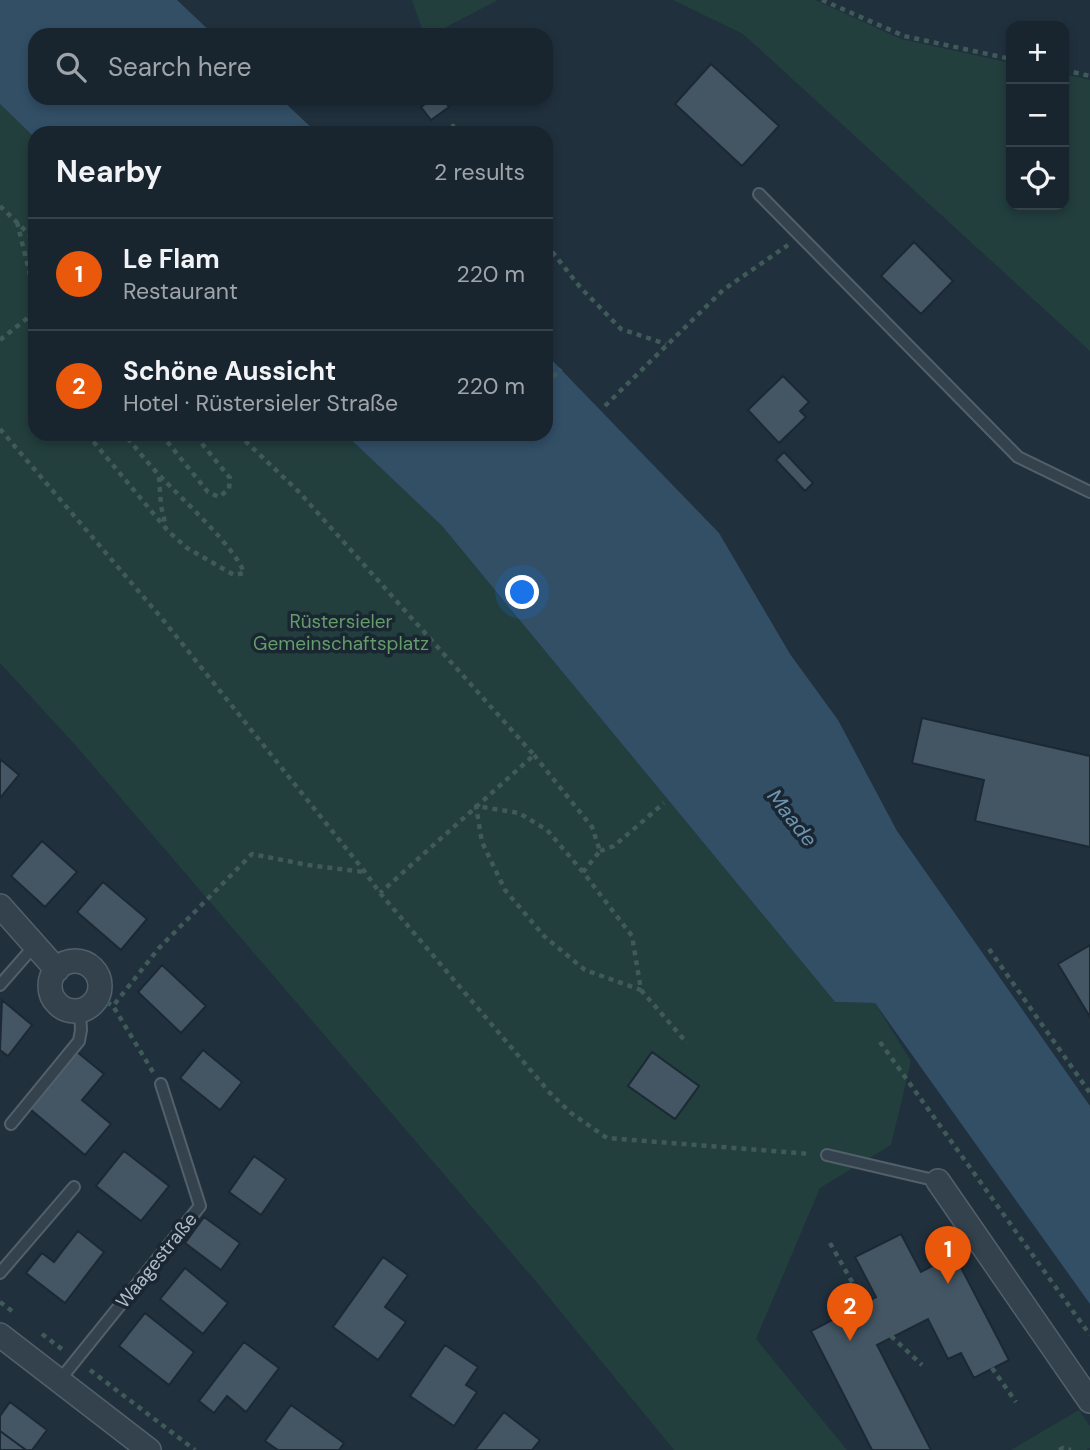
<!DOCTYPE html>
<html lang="en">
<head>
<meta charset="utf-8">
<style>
	body { margin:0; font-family:"DM Sans",sans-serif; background:#25303a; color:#f1f3f6 }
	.controls { position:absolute; right:21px; top:21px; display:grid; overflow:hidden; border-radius:14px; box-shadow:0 4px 10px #0003 }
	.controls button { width:63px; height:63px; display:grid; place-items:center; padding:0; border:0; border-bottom:2px solid #36414a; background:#18242e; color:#f1f3f6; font:35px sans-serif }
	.you { position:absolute; left:523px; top:593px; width:24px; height:24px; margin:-18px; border:5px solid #fff; border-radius:50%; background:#1a73e8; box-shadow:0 0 0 10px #1a73e833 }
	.badge { display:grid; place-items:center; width:46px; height:46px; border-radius:50%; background:#ea580c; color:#fff; font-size:23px; font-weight:700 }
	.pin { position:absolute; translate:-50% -58px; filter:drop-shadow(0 2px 4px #0008) }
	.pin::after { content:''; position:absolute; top:37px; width:24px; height:21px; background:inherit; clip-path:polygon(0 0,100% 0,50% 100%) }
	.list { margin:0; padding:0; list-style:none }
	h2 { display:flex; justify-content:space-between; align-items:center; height:91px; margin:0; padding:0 28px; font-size:30px }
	h2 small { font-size:23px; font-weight:400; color:#9fa4aa }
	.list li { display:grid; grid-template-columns:46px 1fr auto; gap:21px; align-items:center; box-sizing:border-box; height:112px; padding:0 28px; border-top:2px solid #36414a }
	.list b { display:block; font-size:26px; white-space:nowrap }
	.list p { margin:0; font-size:23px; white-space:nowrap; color:#9fa4aa }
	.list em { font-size:23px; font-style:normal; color:#9fa4aa }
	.icon { flex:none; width:38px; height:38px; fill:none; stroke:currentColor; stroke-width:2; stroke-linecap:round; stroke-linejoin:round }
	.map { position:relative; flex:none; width:1090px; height:1450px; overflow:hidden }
	.search { position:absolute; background:#18242e; box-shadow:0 4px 10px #0003; left:28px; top:28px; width:525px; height:77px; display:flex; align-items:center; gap:18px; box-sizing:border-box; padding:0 24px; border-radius:21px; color:#9fa4aa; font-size:26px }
	.panel { position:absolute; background:#18242e; box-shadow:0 4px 10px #0003; left:28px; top:126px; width:525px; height:315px; border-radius:21px }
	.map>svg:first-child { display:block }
</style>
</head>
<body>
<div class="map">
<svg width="1090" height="1450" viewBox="0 0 1090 1450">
	<rect width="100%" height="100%" fill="#20303d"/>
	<path fill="#223e3d" d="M412 0H498L431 35H424Z
		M673 0H815L901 39 1011 63V205H1064V74L1090 80V351L743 34Z
		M0 104 35 138V434H345L442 526 835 1002 875 1003 911 1061 891 1145 820 1188 756 1339 847 1450H674L533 1278 77 747 0 663Z
		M1079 1410 1090 1426V1448L1086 1450H1011Z"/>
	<path fill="#324f66" d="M0 0H177L214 35H35V98H280L317 133H35V138L0 104Z
		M546 354 719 533 790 654 838 720 897 831 1090 1106V1304L875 1003 835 1002 442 526 345 434H546Z"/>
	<path fill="#445664" stroke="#1c2934" stroke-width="2" d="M711 64 779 126 742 166 675 104Z
		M434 98H442L449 107 431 120 421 107Z
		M914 242 953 281 921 314 881 276Z
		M783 376 809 402 800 411 806 417 779 443 748 410Z
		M784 452 813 483 805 491 776 460Z
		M922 718 1090 756V847L975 821 984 780 912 763Z
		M0 759 19 775 0 798Z
		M42 841 77 872 45 907 11 876Z
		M103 882 147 919 121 950 77 912Z
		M1090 945V1017L1058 964Z
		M162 965 206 1006 181 1033 138 992Z
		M2 1000 32 1025 8 1056 0 1050Z
		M203 1050 242 1082 220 1110 180 1078Z
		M77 1052 104 1074 82 1100 111 1124 85 1155 30 1109Z
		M652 1052 699 1086 675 1119 628 1086Z
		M124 1151 169 1186 141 1221 96 1186Z
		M254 1156 286 1179 261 1215 229 1192Z
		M204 1217 240 1243 221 1270 185 1243Z
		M78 1231 104 1252 65 1303 26 1273 42 1253 54 1262Z
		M901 1234 921 1272 954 1254 1009 1360 974 1378 961 1353 948 1359 928 1319 877 1345 931 1450H872L811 1331 876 1297 855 1257Z
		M383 1257 408 1275 385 1307 406 1322 378 1360 333 1327Z
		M185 1268 228 1303 203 1334 160 1299Z
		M145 1313 194 1352 169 1385 119 1346Z
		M244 1342 279 1368 246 1412 227 1396 214 1413 199 1401Z
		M445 1345 478 1367 466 1385 477 1392 454 1426 410 1396Z
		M10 1402 47 1430 32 1450H26L0 1431V1416Z
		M291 1405 344 1443 339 1450H278L265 1441Z
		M504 1412 540 1440 532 1450H475Z
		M0 1431 26 1450H0Z"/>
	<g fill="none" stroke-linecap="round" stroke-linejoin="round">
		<g stroke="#52606b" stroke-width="14">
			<path id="lane" d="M759 194 1018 457 1090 492
				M0 985 35 945
				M11 1124 79 1041 81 1030 80 1011
				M827 1155 938 1181
				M0 1273 74 1187
				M59 1381 200 1206 161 1084"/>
		</g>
		<g stroke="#52606b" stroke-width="26">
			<path id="street" d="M0 906 57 970
				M50 986a25 25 0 1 1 50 0a25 25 0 1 1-50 0Z
				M938 1181 1090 1401
				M0 1335 149 1450"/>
		</g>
		<path stroke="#405a59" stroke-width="4.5" stroke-dasharray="5 5" stroke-linecap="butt" d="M822 0 904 36 1011 59
			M1064 70 1090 76
			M444 133 453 126 458 133
			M0 206 35 240
			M17 222 35 295
			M546 244 580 287 621 329 666 344
			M0 340 35 312
			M546 384 561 369
			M605 406 723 290 788 245
			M0 429 164 621 365 872 380 893 550 1093 571 1113 607 1138 811 1154
			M87 434 168 531 187 548 234 575 244 573C236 548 183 500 163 479 149 465 137 449 124 434
			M161 434 208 492 219 497 229 489 230 478 194 434
			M238 434 299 492 534 755 380 893
			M159 477 161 506 166 527
			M534 755 592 827 600 851 583 872 632 936 641 990 687 1043
			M600 851 614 846 664 803
			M583 872 547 830 519 813 476 806 482 842 505 890 544 936 585 970 641 990
			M989 949 1090 1093
			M98 997 113 1006
			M880 1042 1090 1335
			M153 1072 113 1006 159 948 252 854 308 865 364 872
			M830 1243 864 1303
			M0 1302 16 1314
			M42 1334 63 1350
			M891 1336 922 1365
			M992 1368 1016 1402
			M90 1370 195 1450
			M1059 1450 1063 1448 1071 1450"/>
		<use href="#lane" stroke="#34424d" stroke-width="10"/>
		<use href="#street" stroke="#34424d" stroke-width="23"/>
	</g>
	<g text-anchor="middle" stroke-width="7" stroke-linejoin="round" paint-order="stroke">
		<g font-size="19" fill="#649c6a" stroke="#1a2732">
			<text x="341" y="628">Rüstersieler<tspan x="341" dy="22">Gemeinschaftsplatz</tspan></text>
		</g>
		<g font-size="19" fill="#afbdc9" stroke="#1a2732">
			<text transform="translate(156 1260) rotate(-51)" y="7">Waagestraße</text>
		</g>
		<g font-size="21" font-style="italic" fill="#6d93af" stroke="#1a2732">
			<text transform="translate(792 818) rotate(52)" y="7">Maade</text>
		</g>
	</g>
</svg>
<div class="controls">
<button>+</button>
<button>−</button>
<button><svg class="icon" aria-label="locate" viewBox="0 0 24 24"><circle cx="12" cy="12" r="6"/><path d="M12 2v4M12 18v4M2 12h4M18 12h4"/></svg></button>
</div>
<div class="you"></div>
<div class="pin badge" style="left:948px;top:1284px">1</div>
<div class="pin badge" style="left:850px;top:1341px">2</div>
<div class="search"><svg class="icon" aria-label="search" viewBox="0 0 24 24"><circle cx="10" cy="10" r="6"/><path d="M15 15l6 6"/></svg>Search here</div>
<section class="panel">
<h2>Nearby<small>2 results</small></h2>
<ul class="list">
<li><span class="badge">1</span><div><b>Le Flam</b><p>Restaurant</p></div><em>220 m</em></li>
<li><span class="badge">2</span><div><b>Schöne Aussicht</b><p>Hotel · Rüstersieler Straße</p></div><em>220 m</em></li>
</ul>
</section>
</div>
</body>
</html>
